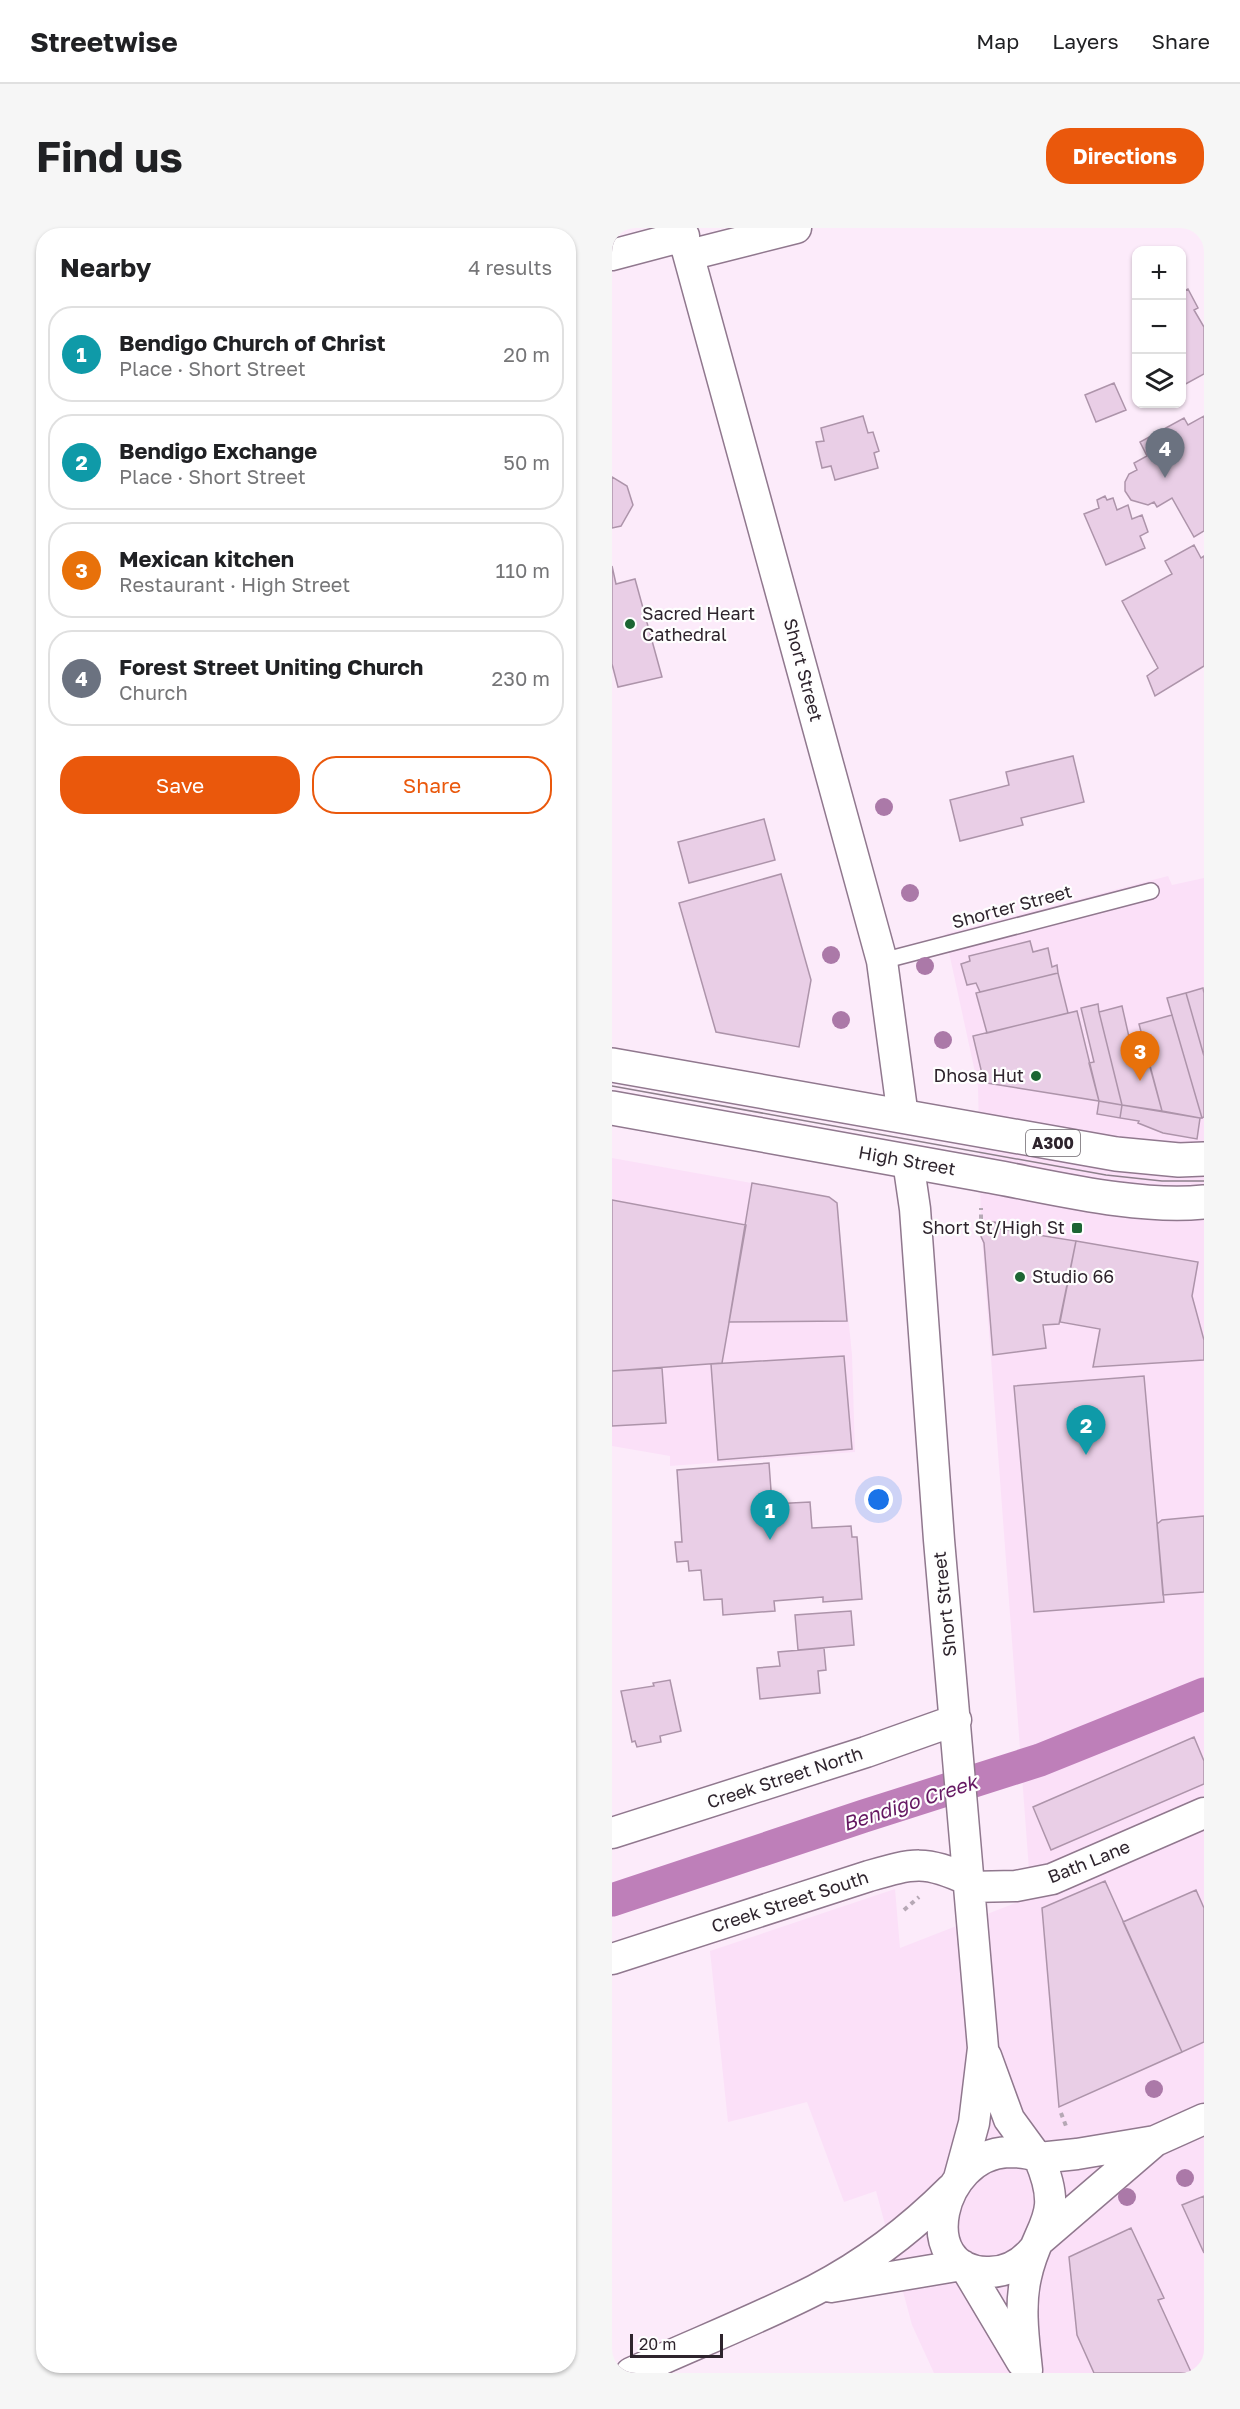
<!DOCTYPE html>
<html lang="en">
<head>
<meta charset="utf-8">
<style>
	body { margin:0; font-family:"Golos Text",sans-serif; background:#f6f6f6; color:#202124 }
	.controls { position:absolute; right:18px; top:18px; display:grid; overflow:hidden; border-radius:12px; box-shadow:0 2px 4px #0004 }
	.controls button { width:54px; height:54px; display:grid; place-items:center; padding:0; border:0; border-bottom:2px solid #e0e0e0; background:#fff; color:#202124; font:30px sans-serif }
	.scale { position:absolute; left:18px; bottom:15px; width:93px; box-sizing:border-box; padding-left:6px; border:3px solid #2e242d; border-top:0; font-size:16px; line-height:21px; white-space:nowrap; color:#2e242d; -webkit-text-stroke:4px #fefefe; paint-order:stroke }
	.you { position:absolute; left:267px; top:1272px; width:21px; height:21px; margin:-15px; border:4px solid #fff; border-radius:50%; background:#1a73e8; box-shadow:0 0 0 9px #1a73e833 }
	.badge { display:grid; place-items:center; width:39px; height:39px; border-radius:50%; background:#ea580c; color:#fff; font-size:20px; font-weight:700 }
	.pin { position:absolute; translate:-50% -50px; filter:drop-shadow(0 2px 3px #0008) }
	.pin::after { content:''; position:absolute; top:32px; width:21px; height:18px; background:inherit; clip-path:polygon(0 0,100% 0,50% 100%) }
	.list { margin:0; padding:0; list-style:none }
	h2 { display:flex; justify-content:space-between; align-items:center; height:78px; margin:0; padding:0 24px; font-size:26px }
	h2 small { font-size:20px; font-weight:400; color:#757577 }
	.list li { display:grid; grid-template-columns:39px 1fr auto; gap:18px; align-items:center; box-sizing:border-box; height:96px; margin:0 12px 12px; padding:0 12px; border:2px solid #e0e0e0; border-radius:24px }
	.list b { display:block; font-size:22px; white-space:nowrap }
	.list p { margin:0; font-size:20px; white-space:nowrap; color:#757577 }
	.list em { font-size:20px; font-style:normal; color:#757577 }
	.actions { display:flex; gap:12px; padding:18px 24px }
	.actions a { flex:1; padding:14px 0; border:2px solid #ea580c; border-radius:24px; text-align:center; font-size:21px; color:#ea580c }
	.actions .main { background:#ea580c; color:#fff }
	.icon { flex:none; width:33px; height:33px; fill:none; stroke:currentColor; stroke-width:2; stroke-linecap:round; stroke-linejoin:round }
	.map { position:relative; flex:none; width:592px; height:2145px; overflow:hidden; border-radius:24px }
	header { display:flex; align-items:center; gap:36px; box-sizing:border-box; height:84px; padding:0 30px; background:#fff; border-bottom:2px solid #e0e0e0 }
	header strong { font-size:28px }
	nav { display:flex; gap:33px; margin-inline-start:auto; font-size:21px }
	.intro { display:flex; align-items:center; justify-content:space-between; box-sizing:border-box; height:144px; padding:0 36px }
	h1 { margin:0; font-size:42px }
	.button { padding:15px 27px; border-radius:24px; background:#ea580c; color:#fff; font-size:21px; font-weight:700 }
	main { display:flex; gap:36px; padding:0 36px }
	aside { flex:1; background:#fff; border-radius:24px; box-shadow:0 2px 4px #0004 }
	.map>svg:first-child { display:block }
</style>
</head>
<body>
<header>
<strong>Streetwise</strong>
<nav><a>Map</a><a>Layers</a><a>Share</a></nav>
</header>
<div class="intro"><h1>Find us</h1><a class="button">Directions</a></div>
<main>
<aside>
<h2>Nearby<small>4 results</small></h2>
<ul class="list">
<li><span class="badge" style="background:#0f9aa8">1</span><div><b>Bendigo Church of Christ</b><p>Place · Short Street</p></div><em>20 m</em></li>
<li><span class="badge" style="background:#0f9aa8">2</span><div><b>Bendigo Exchange</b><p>Place · Short Street</p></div><em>50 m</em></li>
<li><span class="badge" style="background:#e8710a">3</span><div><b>Mexican kitchen</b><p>Restaurant · High Street</p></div><em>110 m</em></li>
<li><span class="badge" style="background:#6b7280">4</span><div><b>Forest Street Uniting Church</b><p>Church</p></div><em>230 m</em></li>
</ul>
<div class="actions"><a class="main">Save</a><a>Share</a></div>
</aside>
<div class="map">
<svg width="592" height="2145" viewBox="0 0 592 2145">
	<rect width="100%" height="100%" fill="#fcebfa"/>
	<path fill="#fbe0f8" d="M556 648 560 657 592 650V2145H322L300 2097 264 1963 232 1974 195 1874 116 1894 98 1723 283 1661 288 1720 419 1669 369 996 366 858 333 706Z
		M0 930 217 969 225 975 240 1127 243 1224 58 1238V1228L0 1218Z"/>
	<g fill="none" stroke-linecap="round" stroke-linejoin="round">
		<path stroke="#be7fb9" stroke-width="33" d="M0 1672 252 1588 428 1532 592 1466"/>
	</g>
	<path fill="#e9cee6" stroke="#ad94aa" stroke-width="1.5" d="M576 61 586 80 582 82 592 99V146L570 158V64Z
		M502 155 514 182 484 194 473 167Z
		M251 188 256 205 261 204 267 223 262 225 266 240 223 252 219 238 210 240 204 214 212 213 209 200Z
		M592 188V303L582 309 560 270 545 279 542 274 536 277 519 272 513 263V254L517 246 525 242 522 235 535 228 528 214 572 190 576 197Z
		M0 249 15 258 21 277 9 298 0 300Z
		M493 268 495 272 501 270 505 282 516 277 520 291 530 287 536 304 528 308 533 320 494 337 472 286 487 280 485 272Z
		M582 317 589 330 592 328V438L543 468 535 448 546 440 510 373 560 346 553 333Z
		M0 338 4 356 23 351 50 449 6 459 0 436Z
		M461 528 472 574 409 590 411 597 348 613 338 572 397 557 394 544Z
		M152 591 163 632 77 655 66 614Z
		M169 646 199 752 187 819 104 804 67 675Z
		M418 713 421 724 436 720 440 739 445 737 446 745 368 764 364 755 355 757 349 736 358 733 357 728Z
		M446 745 456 785 375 805 364 765Z
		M591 760 592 765V828L574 765Z
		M574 765 592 828V889L590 890 555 770Z
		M486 776 487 784 510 877 487 873 477 835 482 834 469 780Z
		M510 778 517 809 529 806 550 883 510 877 487 784Z
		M465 783 487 873 375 855 371 850 361 808Z
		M560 787 590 890H588L550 883 527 796Z
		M487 873 510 877 508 890 485 886Z
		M510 877 588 890 585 911 551 905 526 895 527 893 508 890Z
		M140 955 217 969 225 975 235 1093 117 1094Z
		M0 972 134 997 110 1135 0 1143Z
		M383 994 388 1001 464 1013 447 1096 431 1097 434 1120 381 1127 372 1015 367 1004 373 995Z
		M464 1013 586 1034 580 1068 592 1112V1132L481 1139 488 1101 448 1094Z
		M232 1128 240 1221 106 1232 99 1136Z
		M50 1140 54 1195 0 1198V1143Z
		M532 1148 552 1374 422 1384 402 1158Z
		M157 1235 160 1276 198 1274 200 1300 239 1298 240 1309H245L250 1371 211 1374V1369L162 1373 163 1383 111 1387 110 1371 92 1372 89 1342 77 1343 76 1333 65 1334 63 1314H70L65 1242Z
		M592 1288V1364L551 1367 545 1296 550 1292Z
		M239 1383 242 1417 186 1422 183 1387Z
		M212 1420 214 1442 206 1443 208 1465 148 1471 145 1440 168 1438 166 1424Z
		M58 1452 69 1503 48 1508 49 1514 25 1519 23 1513 20 1514 9 1463 42 1458 41 1455Z
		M582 1509 592 1533V1556L439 1622 421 1579Z
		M493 1653 570 1824 447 1879 430 1680Z
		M584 1662 592 1680V1814L570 1824 511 1694Z
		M592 1968V2025L570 1977Z
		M519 2000 552 2070 546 2072 579 2144 576 2145H482L465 2107 457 2029Z"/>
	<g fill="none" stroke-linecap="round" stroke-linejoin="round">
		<g stroke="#90788e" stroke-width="18">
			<path id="lane" d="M270 733 539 663"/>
		</g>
		<g stroke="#90788e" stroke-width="33">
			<path id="street" d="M69 0 270 733 291 889
				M0 27 72 8
				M77 27 184 0
				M296 933 303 981 327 1312 371 1820 362 1895 347 1950
				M0 1605 254 1524 344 1492
				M357 1659 404 1658 440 1651 592 1585
				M0 1731 257 1648C302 1635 313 1632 356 1652
				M374 1828 397 1891 424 1928
				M427 1930 465 1926 543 1913 592 1891
				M429 2011 543 1913
				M354 2040 410 2134
				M219 2059 350 2037
				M415 2142C412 2112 407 2079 414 2049 425 1995 454 1992 427 1930 418 1924 406 1924 396 1924 327 1927 302 2042 374 2044 393 2045 410 2036 422 2021
				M19 2145C80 2117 144 2092 203 2062 253 2036 300 2000 339 1961"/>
		</g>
		<g stroke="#90788e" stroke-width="36">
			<path id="highway" d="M0 837 504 926 567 932 592 931
				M0 880C122 902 245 924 367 946 436 958 523 981 592 974"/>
		</g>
		<path stroke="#b6a8b5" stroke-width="4" stroke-dasharray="4.5 4.5" stroke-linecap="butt" d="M369 991V980
			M292 1682 307 1669
			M449 1885 454 1898"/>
		<use href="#lane" stroke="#fff" stroke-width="15"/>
		<use href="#street" stroke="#fff" stroke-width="30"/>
		<use href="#highway" stroke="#fff" stroke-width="33"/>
		<path stroke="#8d7f8b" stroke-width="1.5" d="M0 858 494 947 550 953H592"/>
	</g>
	<g fill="#ab79a8">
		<circle cx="272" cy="579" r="9"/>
		<circle cx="298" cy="665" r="9"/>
		<circle cx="219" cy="727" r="9"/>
		<circle cx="313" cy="738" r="9"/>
		<circle cx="229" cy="792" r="9"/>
		<circle cx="331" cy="812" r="9"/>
		<circle cx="542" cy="1861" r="9"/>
		<circle cx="573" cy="1950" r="9"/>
		<circle cx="515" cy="1969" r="9"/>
	</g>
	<g fill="#1c6533" stroke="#fefefe" stroke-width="2">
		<circle cx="18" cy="396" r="6"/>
		<circle cx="424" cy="848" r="6"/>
		<rect x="459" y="994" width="12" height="12" rx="3"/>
		<circle cx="408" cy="1049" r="6"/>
	</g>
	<g text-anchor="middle" stroke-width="4.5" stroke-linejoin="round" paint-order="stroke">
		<rect fill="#fefefe" stroke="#6c656c" stroke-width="1.5" x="414" y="902" width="54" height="26" rx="4.5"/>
		<g font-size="16" font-weight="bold" fill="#2e242d">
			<text x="441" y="921">A300</text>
		</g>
		<g font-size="18" fill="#2e242d" stroke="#fefefe" text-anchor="start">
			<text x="30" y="392">Sacred Heart<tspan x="30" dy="21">Cathedral</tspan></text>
			<text x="412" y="854" text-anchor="end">Dhosa Hut</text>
			<text x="453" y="1006" text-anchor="end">Short St/High St</text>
			<text x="420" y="1055">Studio 66</text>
		</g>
		<g font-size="18" fill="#2e242d" stroke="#fefefe">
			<text transform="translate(191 442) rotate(75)" y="6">Short Street</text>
			<text transform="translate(400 679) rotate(-15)" y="6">Shorter Street</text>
			<text transform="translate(295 933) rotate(10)" y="6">High Street</text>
			<text transform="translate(333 1376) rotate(-96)" y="6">Short Street</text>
			<text transform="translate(173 1550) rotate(-18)" y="6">Creek Street North</text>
			<text transform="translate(477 1634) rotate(-22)" y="6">Bath Lane</text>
			<text transform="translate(178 1674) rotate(-18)" y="6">Creek Street South</text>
		</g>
		<g font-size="20" font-style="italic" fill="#651862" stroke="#fefefe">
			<text transform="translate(298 1575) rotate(-18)" y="7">Bendigo Creek</text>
		</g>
	</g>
</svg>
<div class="controls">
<button>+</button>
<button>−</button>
<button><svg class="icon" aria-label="layers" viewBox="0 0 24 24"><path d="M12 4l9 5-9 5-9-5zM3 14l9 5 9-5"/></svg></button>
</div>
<div class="scale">20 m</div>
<div class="you"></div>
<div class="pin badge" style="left:158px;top:1312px;background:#0f9aa8">1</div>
<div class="pin badge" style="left:474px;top:1227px;background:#0f9aa8">2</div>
<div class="pin badge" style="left:528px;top:853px;background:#e8710a">3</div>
<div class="pin badge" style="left:553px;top:250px;background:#6b7280">4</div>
</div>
</main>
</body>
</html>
